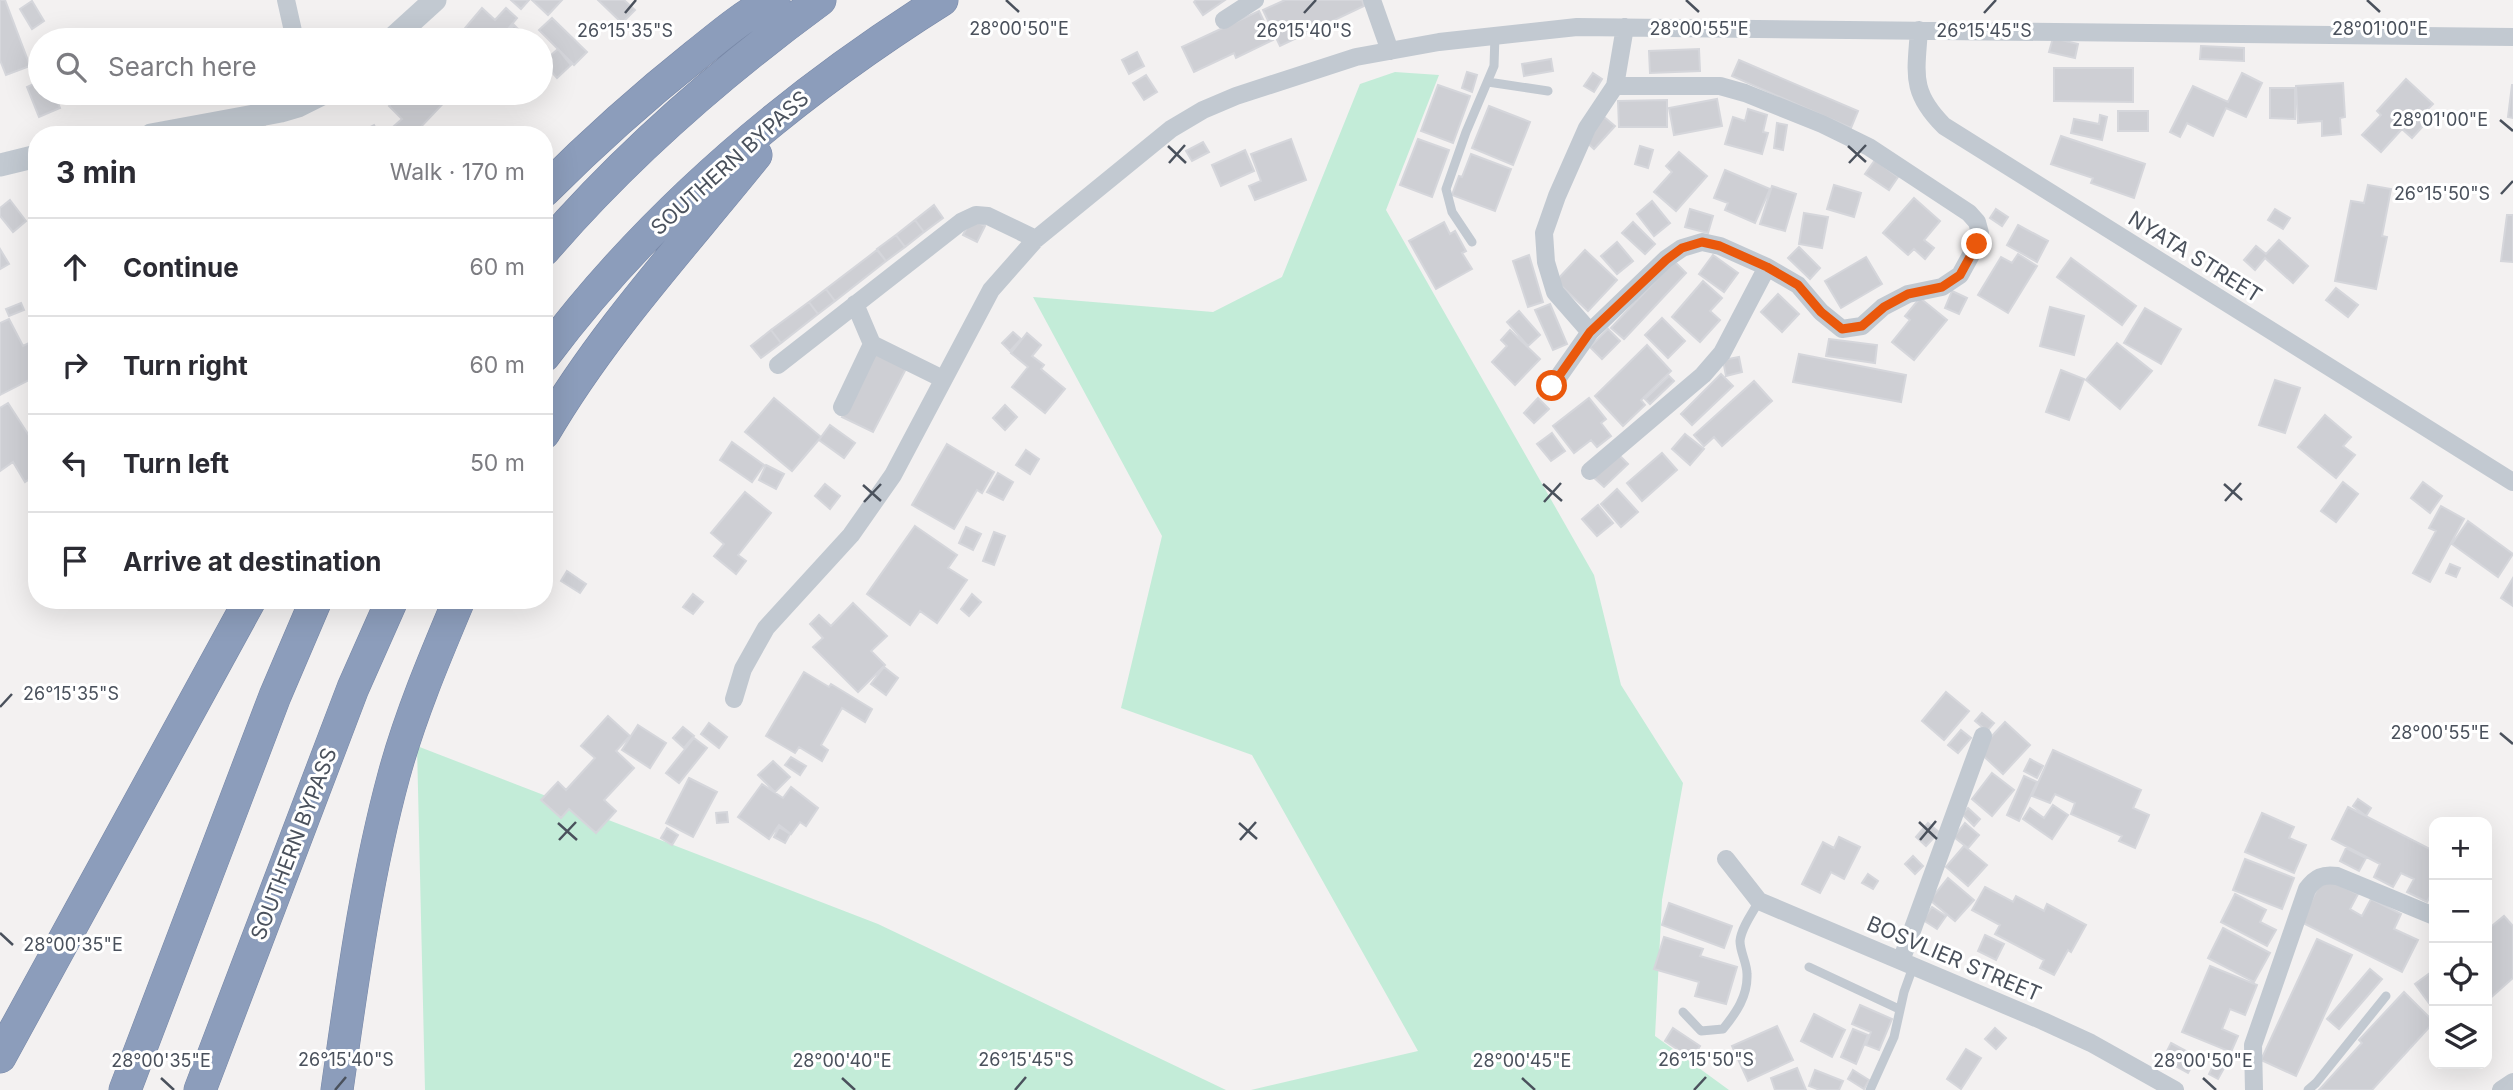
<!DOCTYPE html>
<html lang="en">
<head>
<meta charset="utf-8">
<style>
	body { margin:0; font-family:Inter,sans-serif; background:#f7f7f7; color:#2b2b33 }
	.controls { position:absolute; right:21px; bottom:21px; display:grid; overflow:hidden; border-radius:14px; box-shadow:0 7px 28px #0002 }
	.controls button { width:63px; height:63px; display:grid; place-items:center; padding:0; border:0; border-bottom:2px solid #e1e1e2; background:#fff; color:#2b2b33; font:35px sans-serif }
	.stop { position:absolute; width:21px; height:21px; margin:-16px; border:5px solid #ea580c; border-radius:50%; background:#fff }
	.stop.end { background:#ea580c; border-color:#fff; box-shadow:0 2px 7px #0008 }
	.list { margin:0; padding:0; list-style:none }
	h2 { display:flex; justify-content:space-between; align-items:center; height:91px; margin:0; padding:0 28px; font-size:30px }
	h2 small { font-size:23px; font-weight:400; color:#7c7c81 }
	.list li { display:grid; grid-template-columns:46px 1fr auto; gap:21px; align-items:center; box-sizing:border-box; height:98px; padding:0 28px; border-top:2px solid #e1e1e2 }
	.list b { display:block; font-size:26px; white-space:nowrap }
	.list em { font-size:23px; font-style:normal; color:#7c7c81 }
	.icon { flex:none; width:38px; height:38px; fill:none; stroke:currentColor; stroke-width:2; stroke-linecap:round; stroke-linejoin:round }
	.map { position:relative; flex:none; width:2513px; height:1090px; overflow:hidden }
	.search { position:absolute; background:#fff; box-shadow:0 7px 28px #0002; left:28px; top:28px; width:525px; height:77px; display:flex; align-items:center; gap:18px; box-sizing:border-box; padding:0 24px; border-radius:38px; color:#7c7c81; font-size:26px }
	.panel { position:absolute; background:#fff; box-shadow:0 7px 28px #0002; left:28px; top:126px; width:525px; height:483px; border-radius:28px }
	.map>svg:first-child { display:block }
</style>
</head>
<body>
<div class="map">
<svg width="2513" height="1090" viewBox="0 0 2513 1090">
	<rect width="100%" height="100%" fill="#f3f1f1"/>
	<path fill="#c3ecd8" d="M1395 72 1439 75 1386 210 1594 575 1621 685 1683 783 1662 900 1655 1036 1729 1090H1251L1418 1051 1252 755 1121 708 1162 536 1033 297 1213 312 1282 277 1360 84Z
		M417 746 878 924 1226 1090H425Z"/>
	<path fill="#cecfd4" stroke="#d5d6db" stroke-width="2" d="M0 0H5L30 66 6 75 0 60Z
		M511 0H529L521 9Z
		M532 0H562L548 15Z
		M598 0H624L635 10 622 23Z
		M1196 0H1225L1203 15 1194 2Z
		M1285 0H1362L1364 6 1280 46 1263 10Z
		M32 1 44 21 32 29 20 9Z
		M482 8 495 20 506 8 517 18 499 40H455Z
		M1259 11 1273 40 1236 58 1234 53 1194 72 1182 47Z
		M552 18 587 52 574 65 539 30Z
		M514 25 526 37 523 40H505L502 38Z
		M2053 38 2078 44 2075 58 2049 52Z
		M2201 46 2244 48V61L2200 59Z
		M558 49 571 65 557 78 543 62Z
		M1699 49 1700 71 1650 73 1649 51Z
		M1137 52 1144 66 1129 74 1122 60Z
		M1551 59 1553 71 1524 76 1522 64Z
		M1739 60 1858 111 1851 128 1732 76Z
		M2054 68H2133V102L2054 101Z
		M1467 72 1477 75 1472 92 1462 88Z
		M1593 73 1602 79 1594 92 1584 86Z
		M2242 73 2262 83 2246 117 2226 108 2213 136 2187 123 2180 137 2170 132 2193 86 2228 102Z
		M1146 75 1157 92 1144 100 1133 83Z
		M2406 79 2433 104 2418 119 2424 125 2412 138 2402 129 2381 152 2362 135 2381 115 2377 111Z
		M40 81V93H54L60 108 39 117 27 87Z
		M2343 83 2345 117 2340 118 2341 134 2322 136V121L2298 123 2296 86Z
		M1438 85 1470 96 1453 143 1421 131Z
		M2512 85H2513V118L2508 117Z
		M2270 88H2295V119L2270 118Z
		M402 93H453L416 132 418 135H403L394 126 402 119 389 106Z
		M482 93H500L491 102Z
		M1717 99 1722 126 1674 135 1669 108Z
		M1667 100V127H1619L1618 101Z
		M1489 106 1530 122 1513 165 1472 148Z
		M1748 109 1767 115 1763 132 1768 133 1762 154 1725 144 1733 117 1745 121Z
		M2118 111H2148V131H2118Z
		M2100 115 2107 117 2102 140 2071 133 2074 119 2099 124Z
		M1603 116 1615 126 1594 149 1583 139Z
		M1777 123 1787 125 1783 150 1774 148Z
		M374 125 379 135H362L361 132Z
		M265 126 269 135H252L251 133Z
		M2061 136 2145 164 2134 198 2091 183 2093 178 2051 164Z
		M1291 139 1306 180 1255 200 1249 186 1261 181 1251 154Z
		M1418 139 1449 150 1432 197 1400 185Z
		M1203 142 1209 152 1192 161 1186 151Z
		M1640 146 1653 150 1648 168 1635 164Z
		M1245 150 1254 171 1221 186 1212 165Z
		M1679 152 1707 176 1676 211 1654 192 1672 172 1666 166Z
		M1471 154 1511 169 1495 211 1452 195 1459 176 1462 177Z
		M1875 160 1898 177 1889 190 1865 174Z
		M1725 170 1770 189 1755 223 1725 210 1728 203 1714 198Z
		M1834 185 1861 193 1854 217 1827 209Z
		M2368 185 2391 189 2382 236 2387 237 2376 289 2335 281 2351 201 2364 203Z
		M1772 186 1796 194 1785 231 1760 224Z
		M1914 198 1940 221 1924 240 1934 248 1925 259 1914 249 1908 255 1883 233Z
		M10 200 26 221 13 232 0 216V208Z
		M1652 201 1670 223 1654 236 1637 214Z
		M934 205 943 218 924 232 915 220Z
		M1690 209 1713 216 1708 233 1685 227Z
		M1996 209 2008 217 2002 226 1990 218Z
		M2275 209 2290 218 2283 229 2268 220Z
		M1804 213 1828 217 1822 248 1799 244Z
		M2507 215H2513V262L2501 261Z
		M971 219 985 226 977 242 963 235Z
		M915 220 924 232 905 247 896 235Z
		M1444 222 1450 234 1455 231 1466 251 1462 253 1472 269 1436 289 1409 241Z
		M1633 222 1655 244 1645 254 1622 233Z
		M2018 225 2048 241 2037 262 2007 245Z
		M896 235 905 247 886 261 877 249Z
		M2279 240 2308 266 2293 283 2265 258 2255 270 2244 260 2256 246 2266 254Z
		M1617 242 1633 261 1617 274 1601 256Z
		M1799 247 1820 268 1810 279 1788 258Z
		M0 249 9 264 0 269Z
		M877 250 886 261 835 301 826 289Z
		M1585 250 1617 280 1588 311 1556 281Z
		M2018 254 2037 266 2008 313 1978 295 2001 257 2012 263Z
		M1529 255 1543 302 1528 307 1513 261Z
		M1713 255 1738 273 1724 292 1699 274Z
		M1866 257 1882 284 1841 308 1825 281Z
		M2071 258 2136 306 2122 325 2057 277Z
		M1674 261 1686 273 1624 339 1611 328Z
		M1703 281 1722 298 1710 311 1720 320 1700 342 1672 317Z
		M2336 288 2358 305 2348 317 2326 300Z
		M826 289 835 301 818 314 809 302Z
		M1952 291 1967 298 1959 314 1945 308Z
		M1778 294 1799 314 1782 332 1761 312Z
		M1920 298 1947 320 1914 360 1892 342 1910 320 1905 316Z
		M809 302 818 314 781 343 771 330Z
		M21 303 24 310 9 316 6 309Z
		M1550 304 1567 344 1553 350 1535 310Z
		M2050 307 2084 316 2074 355 2040 346Z
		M2145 308 2181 329 2161 364 2124 343Z
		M1519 311 1540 335 1528 346 1507 322Z
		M1662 318 1685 341 1668 358 1645 335Z
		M9 319 23 346 37 339V376L0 395V323Z
		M1608 329 1620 341 1602 359 1590 347Z
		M771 330 781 343 761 358 751 346Z
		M1510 330 1540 359 1515 385 1492 362 1507 346 1501 340Z
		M1013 332 1021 339 1010 351 1002 343Z
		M1027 333 1041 345 1032 356 1044 365 1041 369 1065 389 1045 413 1012 387 1028 367 1011 353Z
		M1829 339 1877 345 1875 363 1826 356Z
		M2117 343 2152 371 2120 409 2086 380Z
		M1647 345 1671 371 1641 400 1645 405 1623 426 1595 396Z
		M877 350 908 365 873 432 842 417Z
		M1799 354 1906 375 1901 402 1793 382Z
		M1739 357 1742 372 1726 376 1723 360Z
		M2061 370 2084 379 2069 420 2046 412Z
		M1721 374 1733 386 1692 425 1681 414Z
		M1669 376 1674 381 1650 404 1645 399Z
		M2275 380 2300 388 2285 433 2259 425Z
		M1754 381 1772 401 1722 446 1714 437 1704 446 1694 435Z
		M774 398 821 437 792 471 745 432Z
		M1538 398 1549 409 1534 423 1524 413Z
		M1589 398 1606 419 1601 423 1611 436 1597 447 1591 440 1574 453 1553 426Z
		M8 403 37 448V474L25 482 13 462 0 471V408Z
		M1005 405 1017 417 1005 430 993 418Z
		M2325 415 2351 437 2343 446 2355 455 2336 478 2298 447Z
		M830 425 855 443 844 458 819 440Z
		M1552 433 1565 451 1551 461 1537 444Z
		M1685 434 1704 449 1690 465 1672 449Z
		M732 442 764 465 752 482 720 460Z
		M947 444 994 472 982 493 977 490 954 529 912 505Z
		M1026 450 1039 459 1030 474 1016 465Z
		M1616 452 1628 464 1604 487 1592 476Z
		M1662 453 1677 470 1642 501 1627 483Z
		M766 465 784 474 776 489 759 480Z
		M998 473 1013 482 1003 500 987 492Z
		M2343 482 2358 494 2336 522 2321 511Z
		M2423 482 2442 496 2430 513 2411 498Z
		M825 484 840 496 830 509 815 496Z
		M1617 489 1638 512 1621 527 1601 504Z
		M745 492 771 513 738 555 746 561 736 574 714 556 724 544 711 533Z
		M1598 505 1613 523 1597 536 1582 519Z
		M2441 506 2464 519 2430 582 2413 573 2436 531 2429 528Z
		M2468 521 2513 554 2498 577 2452 544Z
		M915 526 957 555 948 568 967 580 937 623 920 611 910 625 867 594Z
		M966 527 981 534 973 550 959 543Z
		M994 532 1005 536 994 565 983 561Z
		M2450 564 2460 568 2456 577 2446 573Z
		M567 571 586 584 580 593 561 581Z
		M2513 578V606L2501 598Z
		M693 594 703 602 693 614 683 607Z
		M972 594 981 602 969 616 961 609Z
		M853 603 887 636 871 651 885 665 858 692 813 647 823 638 810 624 819 615 831 626Z
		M884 667 898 678 886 695 871 684Z
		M804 672 829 687 831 684 872 709 865 722 842 708 821 745 828 750 822 761 799 747 795 753 766 736Z
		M1946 692 1969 711 1944 740 1922 721Z
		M1982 713 1994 723 1987 731 1975 721Z
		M608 716 630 736 616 751 634 768 604 800 616 811 596 833 569 809 561 818 541 800 558 782 566 790 595 758 581 746Z
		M2005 722 2030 745 2003 774 1978 751Z
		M709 723 727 737 719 748 701 734Z
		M638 725 666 743 650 768 622 750Z
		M683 727 694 736 684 748 673 738Z
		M1961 730 1971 738 1958 753 1948 745Z
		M694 738 707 748 679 783 666 773Z
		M2053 750 2141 790 2133 808 2149 815 2135 848 2119 841 2122 836 2071 814 2075 803 2055 794 2050 803 2032 796Z
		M791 757 806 766 800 775 785 765Z
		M2030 759 2043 766 2037 778 2024 771Z
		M773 761 790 777 775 792 758 775Z
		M1992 773 2014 790 1992 816 1972 799Z
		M2024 776 2037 782 2019 821 2007 815Z
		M689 778 717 792 693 837 666 823Z
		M762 784 783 798 791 787 818 808 806 826 800 822 791 834 779 825 769 839 738 817Z
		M2358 799 2371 808 2366 816 2353 806Z
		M2053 805 2068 815 2052 839 2023 819 2030 808 2044 818Z
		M2348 807 2434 851V889L2427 902 2407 892 2414 879 2401 873 2393 887 2374 877 2380 864 2332 839Z
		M1968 808 1980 819 1974 826 1962 814Z
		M727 812 728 822 717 823 716 813Z
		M2262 813 2294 827 2289 838 2306 845 2294 873 2245 852Z
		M1928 823 1939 832 1926 846 1916 837Z
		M1965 823 1979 835 1968 848 1954 837Z
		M779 827 790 834 785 843 774 837Z
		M667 828 678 835 672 845 661 838Z
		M1839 837 1860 847 1844 879 1831 872 1820 893 1802 884 1823 842 1834 848Z
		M1964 846 1987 865 1968 886 1946 867Z
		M2346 848 2366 858 2359 871 2340 861Z
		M1913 856 1923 866 1915 874 1905 864Z
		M2245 859 2294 878 2282 909 2233 890Z
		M1868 874 1878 881 1873 889 1862 883Z
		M2323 877 2358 894 2350 909 2362 916 2371 899 2401 914 2394 929 2418 940 2402 972 2301 922Z
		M1948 878 1974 900 1955 921 1930 900Z
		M1985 887 2013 902 2016 896 2044 911 2047 904 2086 925 2071 952 2068 950 2054 975 2040 968 2044 960 1995 934 2000 925 1972 910Z
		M2235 894 2266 910 2260 922 2276 930 2267 946 2221 922Z
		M1669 903 1732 926 1724 948 1662 925Z
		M1932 907 1946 916 1937 929 1923 920Z
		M2504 916 2513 926V978L2487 1001V930Z
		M2223 928 2270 953 2254 982 2208 958Z
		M1985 935 2004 944 1996 960 1978 951Z
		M1664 937 1703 949 1700 956 1737 967 1726 1004 1695 996 1699 982 1654 969Z
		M2317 939 2352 955 2296 1076 2261 1060Z
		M2210 966 2257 985 2245 1015 2230 1009 2222 1029 2238 1036 2231 1052 2182 1032Z
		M2370 969 2382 979 2339 1029 2327 1019Z
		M2434 970V1010L2415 984Z
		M2404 992 2434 1022 2372 1090H2319L2362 1043 2359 1040Z
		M1860 1005 1892 1019 1879 1050 1866 1045 1871 1032 1852 1024Z
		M1814 1014 1845 1030 1832 1057 1801 1041Z
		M1777 1026 1793 1060 1748 1081 1732 1046Z
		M1673 1028 1700 1046 1692 1059 1665 1041Z
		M1995 1028 2006 1038 1996 1049 1985 1039Z
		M1853 1029 1868 1035 1856 1064 1841 1057Z
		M2171 1043 2197 1057 2188 1073 2163 1059Z
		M1966 1049 1981 1058 1961 1089 1947 1079Z
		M2218 1056 2228 1061 2218 1079 2209 1074Z
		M1797 1068 1806 1090H1775L1771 1078Z
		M1815 1070 1843 1081 1839 1090H1820L1809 1086Z
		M1853 1070 1869 1080 1864 1089 1848 1079Z"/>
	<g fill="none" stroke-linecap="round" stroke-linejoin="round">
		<g stroke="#7888a7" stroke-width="33">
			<path id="motorway" d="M544 191C592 143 642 98 696 55 721 35 745 14 774 0
				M544 250C626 155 719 74 820 0
				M544 356C652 212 791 95 942 0
				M544 433C603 332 683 246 756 155
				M0 1057 250 600
				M125 1090 275 696 316 600
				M200 1090 353 688 392 600
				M337 1090C352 985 366 878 394 775 410 716 435 657 459 600"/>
		</g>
		<path stroke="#c2c9d1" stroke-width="9" d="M1488 82 1548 91
			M1472 242 1452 212 1446 189 1466 132 1494 66 1495 35
			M1809 967 1899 1009
			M1683 1012 1701 1031 1723 1029C1736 1013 1748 996 1747 974 1747 963 1740 952 1740 941 1741 928 1753 912 1759 901
			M1870 1090 1894 1037 1904 992 1913 967
			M2308 1090 2316 1083 2386 996"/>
		<path stroke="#c2c9d1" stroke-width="18" d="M286 0 295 40
			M1372 0 1390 51
			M1224 20 1255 0
			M1919 30C1916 74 1910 92 1944 126L2513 482
			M1590 332 1555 292 1546 262 1544 233 1557 196 1587 128 1615 86 1625 27
			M872 344 943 379
			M778 365 961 222 976 215 988 216 1036 239
			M1552 386 1590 332 1666 259 1682 248 1702 242 1720 246 1767 267 1798 285 1821 312 1842 329 1862 326 1883 307 1908 294 1942 287 1960 275 1977 244 1980 233 1977 222 1969 213 1869 147 1822 124 1745 93 1720 86H1615
			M842 407 872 344 855 304
			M1590 471 1703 375 1722 353 1767 267
			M734 699 743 669 766 628 851 535 893 475 991 290 1036 239 1171 129 1203 110 1236 96 1356 57 1439 42 1577 27 2513 37
			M1726 859 1759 901 2043 1021 2091 1043 2175 1090
			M1901 961 1983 736
			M2254 1090 2253 1045 2307 889C2316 877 2323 874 2337 876L2434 916
			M2501 1090 2513 1082"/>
		<path stroke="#c2c9d1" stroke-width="23" d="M391 40 435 0
			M151 135 281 111 298 106 324 93
			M0 165 37 156"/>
		<use href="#motorway" stroke="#8c9dbb" stroke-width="32"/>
	</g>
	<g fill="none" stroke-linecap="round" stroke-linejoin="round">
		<path stroke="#ea580c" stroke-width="9" d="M1552 386 1590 332 1666 260 1682 248 1702 242 1720 246 1767 267 1798 285 1821 312 1842 329 1862 326 1884 307 1908 294 1942 287 1960 275 1977 244"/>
	</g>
	<path fill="none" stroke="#4a515c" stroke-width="2.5" d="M1006 0 1019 12M1686 0 1699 12M2367 0 2380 12M625 13 636 0M1304 13 1316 0M1984 13 1996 0M2500 120 2513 131M1168 146 1186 163M1848 146 1866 162M1169 163 1185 145M1849 163 1866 145M2501 194 2513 181M1543 484 1562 501M2224 484 2242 500M863 485 881 501M2225 501 2241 483M864 502 881 484M1544 502 1561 483M0 707 12 694M2500 733 2513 744M1919 822 1937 839M558 823 577 840M1239 823 1257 839M559 840 576 822M1240 840 1256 822M1920 840 1936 821M0 933 13 945M161 1078 174 1090M842 1078 855 1090M1522 1078 1535 1090M2203 1078 2216 1090M335 1090 346 1077M1015 1090 1026 1077M1694 1090 1706 1077"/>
	<g text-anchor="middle" stroke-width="6" stroke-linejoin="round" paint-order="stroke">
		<g font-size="21" fill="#4a515c" stroke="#fff">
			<text transform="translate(730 163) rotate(-42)" y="7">SOUTHERN BYPASS</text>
			<text transform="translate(2195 257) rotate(32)" y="7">NYATA STREET</text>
			<text transform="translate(294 844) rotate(-69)" y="7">SOUTHERN BYPASS</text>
			<text transform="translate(1954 959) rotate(23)" y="7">BOSVLIER STREET</text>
		</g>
	</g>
	<g font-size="18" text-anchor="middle" fill="#4a515c" stroke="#fff" stroke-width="6" stroke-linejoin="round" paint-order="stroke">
		<text x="1019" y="35">28°00'50"E</text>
		<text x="1699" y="35">28°00'55"E</text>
		<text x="2380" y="35">28°01'00"E</text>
		<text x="625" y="37">26°15'35"S</text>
		<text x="1304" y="37">26°15'40"S</text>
		<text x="1984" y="37">26°15'45"S</text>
		<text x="2440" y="126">28°01'00"E</text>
		<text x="2442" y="200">26°15'50"S</text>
		<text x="71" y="700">26°15'35"S</text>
		<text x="2440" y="739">28°00'55"E</text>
		<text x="73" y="951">28°00'35"E</text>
		<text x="346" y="1066">26°15'40"S</text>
		<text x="1026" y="1066">26°15'45"S</text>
		<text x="1706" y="1066">26°15'50"S</text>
		<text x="161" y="1067">28°00'35"E</text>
		<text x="842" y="1067">28°00'40"E</text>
		<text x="1522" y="1067">28°00'45"E</text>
		<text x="2203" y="1067">28°00'50"E</text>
	</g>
</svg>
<div class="controls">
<button>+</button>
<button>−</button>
<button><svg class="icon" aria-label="locate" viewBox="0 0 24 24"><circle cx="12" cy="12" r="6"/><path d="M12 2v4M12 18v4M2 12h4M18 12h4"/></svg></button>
<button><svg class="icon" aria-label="layers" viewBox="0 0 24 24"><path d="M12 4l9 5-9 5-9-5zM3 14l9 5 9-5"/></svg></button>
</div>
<div class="stop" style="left:1552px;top:386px"></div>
<div class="stop end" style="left:1977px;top:244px"></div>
<div class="search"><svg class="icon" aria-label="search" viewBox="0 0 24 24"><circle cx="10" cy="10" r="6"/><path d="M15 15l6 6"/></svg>Search here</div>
<section class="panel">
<h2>3 min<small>Walk · 170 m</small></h2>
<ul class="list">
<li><svg class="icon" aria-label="ahead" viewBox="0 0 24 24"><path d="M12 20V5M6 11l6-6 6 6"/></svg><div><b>Continue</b></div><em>60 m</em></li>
<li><svg class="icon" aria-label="right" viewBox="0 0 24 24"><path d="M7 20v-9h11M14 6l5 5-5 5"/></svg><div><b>Turn right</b></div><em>60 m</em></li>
<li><svg class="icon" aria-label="left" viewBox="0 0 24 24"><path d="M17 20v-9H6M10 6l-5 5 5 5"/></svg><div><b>Turn left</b></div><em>50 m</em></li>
<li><svg class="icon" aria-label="arrive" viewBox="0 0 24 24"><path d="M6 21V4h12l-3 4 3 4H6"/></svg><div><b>Arrive at destination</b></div></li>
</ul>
</section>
</div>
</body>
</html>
